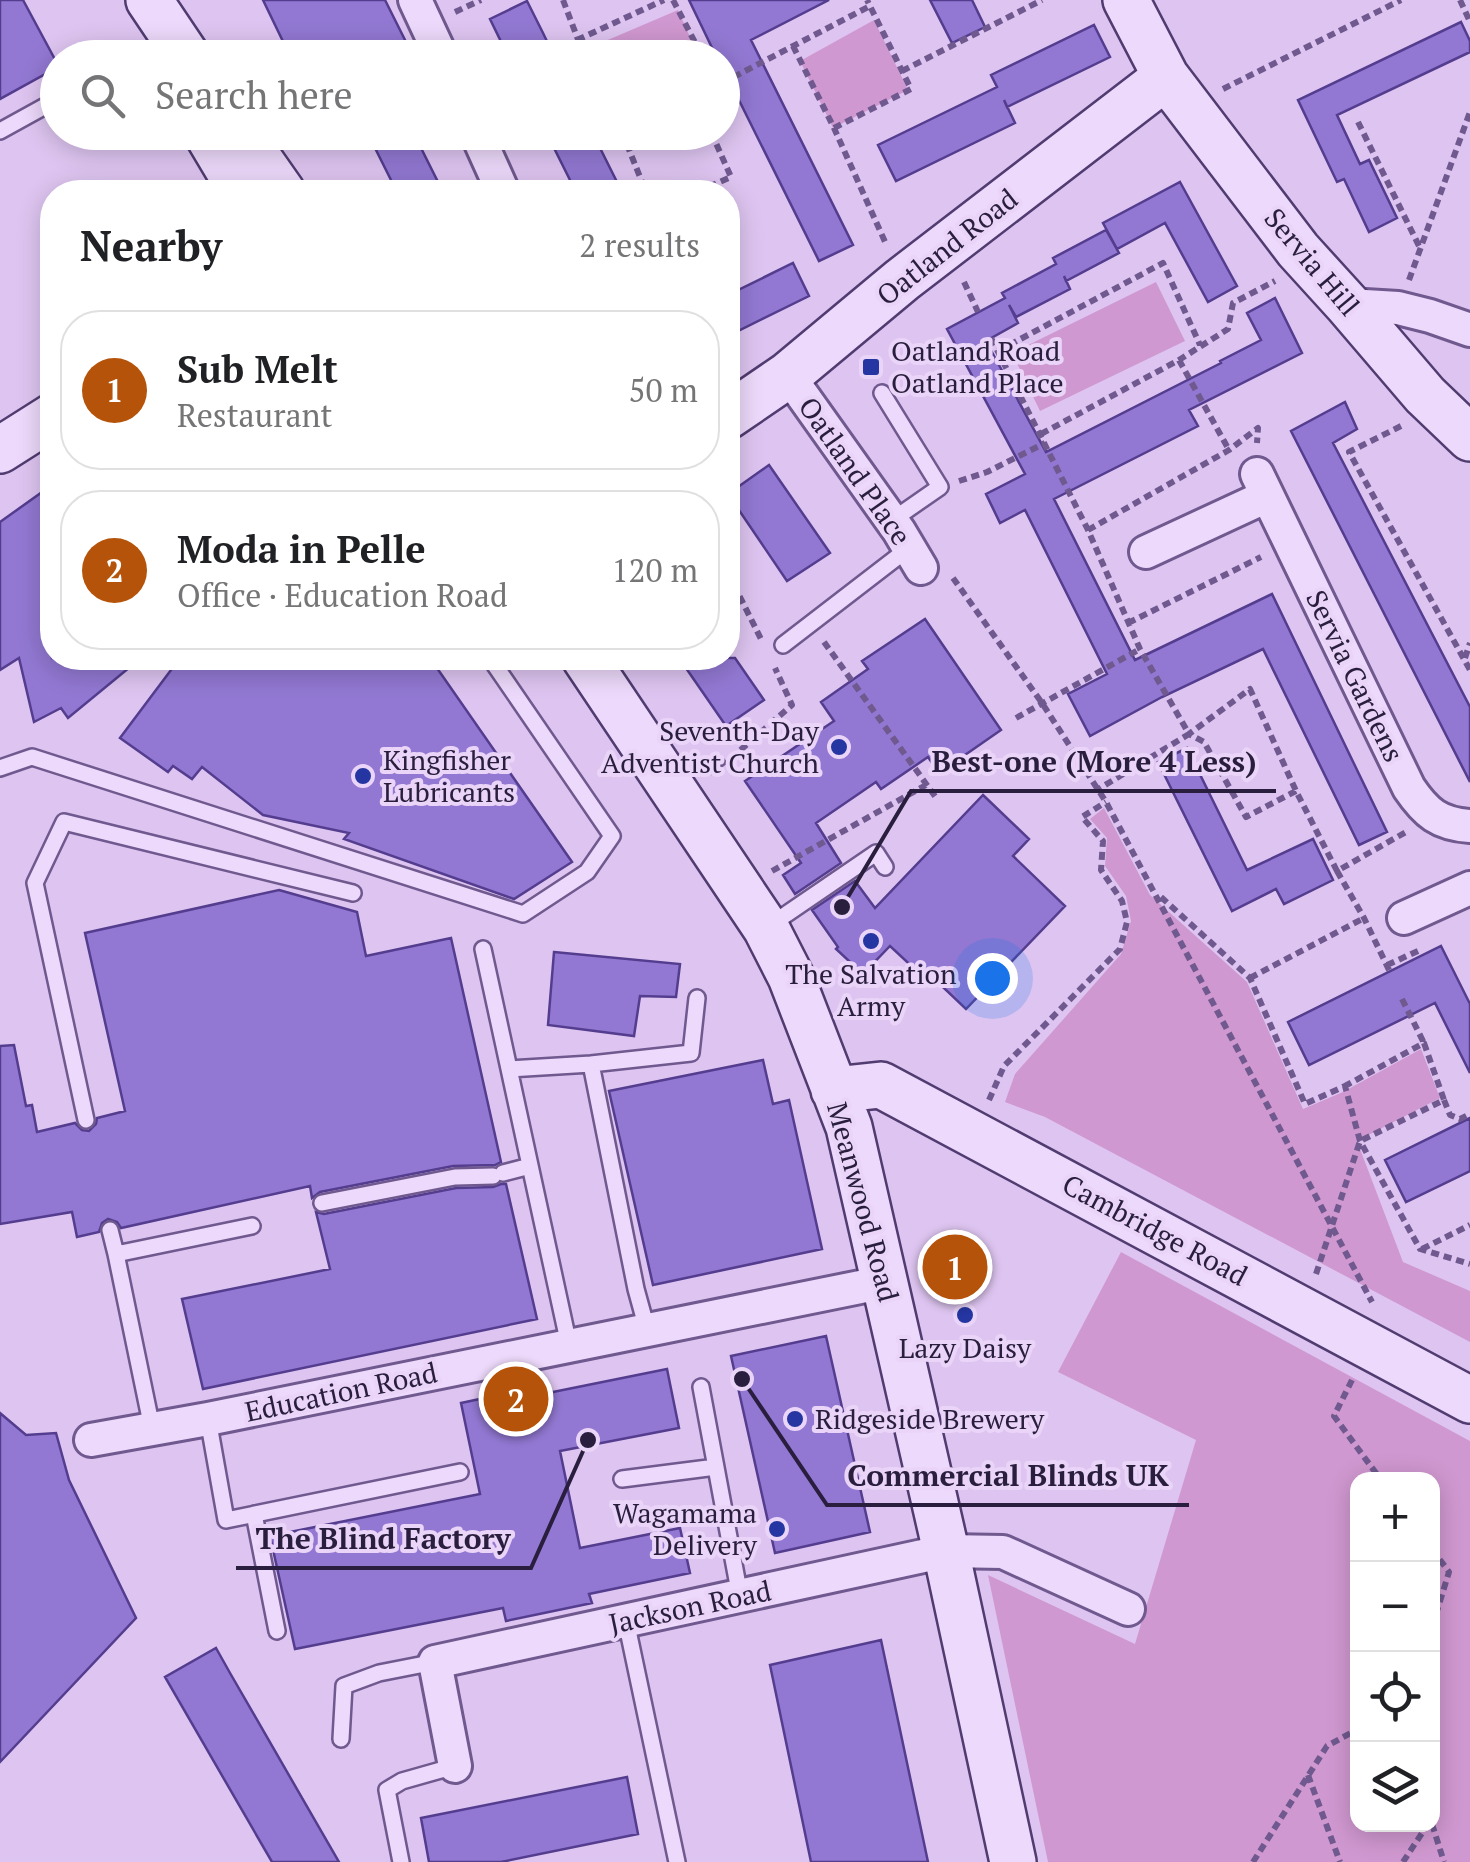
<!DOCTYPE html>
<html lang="en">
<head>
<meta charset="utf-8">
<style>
	body { margin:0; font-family:"PT Serif",serif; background:#f6f6f6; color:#202124 }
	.controls { position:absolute; right:30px; bottom:30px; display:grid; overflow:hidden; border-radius:20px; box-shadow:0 5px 25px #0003 }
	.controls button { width:90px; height:90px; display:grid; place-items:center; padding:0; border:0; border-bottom:2px solid #e0e0e0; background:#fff; color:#202124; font:50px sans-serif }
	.you { position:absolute; left:992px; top:978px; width:35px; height:35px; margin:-25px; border:8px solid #fff; border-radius:50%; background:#1a73e8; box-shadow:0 0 0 15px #1a73e833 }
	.badge { display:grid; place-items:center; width:65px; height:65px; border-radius:50%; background:#b45309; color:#fff; font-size:32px; font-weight:700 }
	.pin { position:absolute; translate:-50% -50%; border:5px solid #fff; box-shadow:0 2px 10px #0006 }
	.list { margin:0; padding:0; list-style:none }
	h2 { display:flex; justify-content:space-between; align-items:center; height:130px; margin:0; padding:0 40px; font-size:42px }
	h2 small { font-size:32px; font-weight:400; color:#757577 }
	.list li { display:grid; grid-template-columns:65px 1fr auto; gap:30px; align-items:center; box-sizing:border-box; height:160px; margin:0 20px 20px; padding:0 20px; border:2px solid #e0e0e0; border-radius:40px }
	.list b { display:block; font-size:38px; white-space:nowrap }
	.list p { margin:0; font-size:32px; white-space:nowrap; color:#757577 }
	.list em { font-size:32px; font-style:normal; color:#757577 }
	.icon { flex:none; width:55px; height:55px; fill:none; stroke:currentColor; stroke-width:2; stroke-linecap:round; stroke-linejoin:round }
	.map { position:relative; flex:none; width:1470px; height:1862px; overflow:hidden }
	.search { position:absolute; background:#fff; box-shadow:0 5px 25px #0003; left:40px; top:40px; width:700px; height:110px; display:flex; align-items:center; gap:25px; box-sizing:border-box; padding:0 35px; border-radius:55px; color:#757577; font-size:38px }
	.panel { position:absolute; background:#fff; box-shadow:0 5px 25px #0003; left:40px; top:180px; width:700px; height:490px; border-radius:40px }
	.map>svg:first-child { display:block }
</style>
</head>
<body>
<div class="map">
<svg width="1470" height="1862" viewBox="0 0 1470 1862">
	<rect width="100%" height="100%" fill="#dec5f1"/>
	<path fill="#d098d0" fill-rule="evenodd" d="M678 10 699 57H593L589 48Z
		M874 20 908 90 833 128 800 61Z
		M1156 282 1185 341 1040 411 1012 353Z
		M1104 808 1150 895 1247 982 1303 1109 1343 1092 1421 1049 1440 1098 1357 1141 1403 1262 1470 1291V1342L1045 1117 1005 1102 1015 1074 1121 954 1131 921 1126 896 1105 866 1107 838 1090 819Z
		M1121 1252 1470 1441V1862H1048L988 1575 1135 1644 1196 1440 1058 1372ZM1358 1480H1432V1824H1358Z"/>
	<path fill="#9278d2" stroke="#543d8f" stroke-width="2.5" d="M0 0H23L58 65V67L0 99Z
		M263 0H385L414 58H291Z
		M689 0H829L751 40 853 245 819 261 722 66V58L716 56Z
		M930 0H972L985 27 952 43Z
		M527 1 543 33 555 58H509L490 19Z
		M1461 22 1470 41V52L1337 115 1360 164 1369 160 1397 218 1369 232 1344 179 1337 182 1298 100Z
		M1094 25 1110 57 1007 107 1004 100 1015 123 896 181 878 145 997 87 991 75Z
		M367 132H413L443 192H397Z
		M546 132H592L622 192H576Z
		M1180 182 1237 286 1208 302 1165 223 1117 249 1103 223Z
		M1106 230 1119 253 1066 281 1064 276 1070 289 1016 317 1009 305 1018 323 986 341 1046 452 1221 363 1220 361 1261 340 1247 313 1275 298 1302 353 1189 410 1198 426 1054 499 1135 660 1272 594 1387 832 1359 845 1263 649 1162 697 1090 736 1068 694 1107 674 1025 510 1000 523 986 494 1025 474 947 329 1005 298 1002 293 1056 264 1053 258Z
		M793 263 809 296 728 336V295Z
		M1345 402 1357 429 1333 443 1470 707V782L1291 431Z
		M769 465 830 553 787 581 728 494Z
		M52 485V658H141L68 718 61 708 34 722 19 658 0 670V522Z
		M925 619 1001 730 939 773 928 757 881 789 876 782 816 823 841 863 795 894 783 875 801 863 745 781 834 721 821 702 868 669 862 661Z
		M180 658H430L572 862 514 899 344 839 349 833 263 815 202 767 192 779 173 766 168 772 120 738Z
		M679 658H735L764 700 726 726Z
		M1187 748 1247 870 1313 839 1333 880 1284 904 1276 889 1232 911 1158 762Z
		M983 795 1029 839 1013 856 1065 906 966 1009 924 969 920 974 890 946 863 974 836 949 838 947 812 910 855 881 875 908Z
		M279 890 357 912 366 956 451 938 501 1162 495 1165 453 1166 320 1192 312 1198 310 1186 121 1228 117 1222 108 1219 102 1223 99 1232 77 1237 72 1212 0 1224V1046L14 1045 26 1106 32 1105 37 1132 75 1123 82 1130 89 1131 96 1124 97 1118 125 1111 85 933Z
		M1441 946 1470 1004V1073L1435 1003 1309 1065 1288 1022Z
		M554 952 680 964 676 997 640 996 634 1036 548 1025Z
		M763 1060 773 1104 789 1100 822 1249 653 1285 609 1091Z
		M1470 1118V1171L1406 1202 1385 1160Z
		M501 1184H506L537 1319 203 1389 182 1299 330 1269 316 1212 324 1214 456 1188 493 1187Z
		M826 1336 870 1532 775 1553 731 1356Z
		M667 1369 679 1428 560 1451 580 1548 680 1528 690 1573 589 1594 592 1603 506 1621 503 1608 295 1649 270 1536 480 1494 461 1403 546 1385 548 1393Z
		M0 1413 26 1435 56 1433 69 1480 136 1618 0 1762Z
		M881 1640 928 1862H811L770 1665Z
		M216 1648 230 1673 339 1862H272L165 1677Z
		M627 1777 638 1834 501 1862H429L421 1818Z"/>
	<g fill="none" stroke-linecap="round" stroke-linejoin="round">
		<g stroke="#6f598e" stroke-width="20">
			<path id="lane" d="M0 131 58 99
				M882 393 940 487 891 521
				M783 645 909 548
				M0 768 32 757 523 914 587 872 612 836 490 658
				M769 926 876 853 885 867
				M483 949 569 1345
				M591 1064 691 1053 697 998
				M509 1069 591 1064 636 1289 647 1329
				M86 1120 35 883 64 822 353 893
				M503 1173 530 1166
				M322 1203 455 1177 493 1176
				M110 1230 116 1254
				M701 1387 740 1596
				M208 1419 226 1520 460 1472
				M152 1428 116 1254 252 1226
				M622 1479 716 1467
				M254 1514 277 1631
				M626 1621 677 1862
				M341 1739 344 1686 379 1673 435 1662
				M401 1862 387 1790 402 1781 455 1766"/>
		</g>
		<g stroke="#6f598e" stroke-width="38">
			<path id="street" d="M415 0 442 58
				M476 132 503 192
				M1348 305 1398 308 1430 316 1470 330
				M788 375 899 531 921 568
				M1257 474 1409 788C1426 813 1439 824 1470 826
				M1146 552 1267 496
				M1404 918 1470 888
				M91 1440 208 1419 885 1282
				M455 1766 435 1662 946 1551 1003 1552 1128 1609"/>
		</g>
		<g stroke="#503c70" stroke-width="50">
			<path id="secondary" d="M149 0 188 58
				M1126 0 1166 77 1298 250 1348 305 1425 395 1470 438
				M206 132 234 179 237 192
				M240 132 282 192
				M728 416 788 375 902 280 1166 77
				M0 450 52 417
				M585 658 766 928 791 977 849 1127 946 1551 1013 1862
				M834 1090 881 1085 1470 1400"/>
		</g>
		<path stroke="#6f598e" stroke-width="6" stroke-dasharray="8 5" stroke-linecap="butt" d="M563 0 585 58
			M673 0 703 58
			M1460 0 1470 22
			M455 12 481 0
			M577 40 664 0
			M793 46 834 128 886 244
			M902 71 1042 0
			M722 83 870 6
			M1223 89 1401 0
			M1358 122 1420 248
			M834 128 911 89 867 0
			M622 132 646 192
			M697 192 731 177 711 132
			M1409 280 1470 112
			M964 282 978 312
			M991 338 1088 530 1140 649 1189 734 1097 790
			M998 351 1163 263 1200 345
			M1179 360 1229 450
			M1401 426 1349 452 1470 670
			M1041 434 1179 360 1228 329 1233 303 1275 281
			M959 481 987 472 1045 443
			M1088 530 1229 450 1258 428 1257 443
			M728 573 761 639
			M953 578 1042 703 1106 802 1372 1302
			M1128 623 1261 557
			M824 642 937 799
			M1465 658 1470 643
			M1016 718 1140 649
			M709 773 737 753 792 705 775 668
			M1296 791 1246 817 1204 742 1189 734 1250 689 1296 791 1337 871 1406 832
			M772 871 926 785
			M1337 871 1364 918 1390 972
			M1161 897 1250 978 1305 1104 1345 1086 1360 1141 1420 1249 1470 1264
			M1387 965 1418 951
			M1250 978 1364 918
			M1402 999 1424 1043
			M989 1100 1004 1066 1120 949 1127 922 1122 901 1101 870 1103 841 1082 817 1106 802
			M1444 1100 1450 1115 1460 1119 1470 1114
			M1422 1249 1470 1225
			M1316 1274 1360 1141 1444 1100 1424 1043 1345 1086
			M1352 1380 1334 1416 1381 1480
			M1432 1549 1449 1572 1432 1627
			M1308 1775 1340 1862
			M1432 1824 1444 1862
			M1253 1862 1327 1746 1358 1729
			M1403 1862 1428 1824"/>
		<use href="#lane" stroke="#edd9fb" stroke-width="15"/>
		<use href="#street" stroke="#edd9fb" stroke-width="32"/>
		<use href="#secondary" stroke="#edd9fb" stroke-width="45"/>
	</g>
	<g fill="#2535a1" stroke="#ead5f8" stroke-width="4">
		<rect x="861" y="357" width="20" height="20" rx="5"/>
		<circle cx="839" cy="747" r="10"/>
		<circle cx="363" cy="776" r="10"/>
		<circle cx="871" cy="941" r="10"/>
		<circle cx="965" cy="1315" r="10"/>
		<circle cx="795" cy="1419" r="10"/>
		<circle cx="777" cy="1529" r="10"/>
	</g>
	<g text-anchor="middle" stroke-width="8" stroke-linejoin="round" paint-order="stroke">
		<g font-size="28" fill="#291e3d" stroke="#ead5f8">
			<text transform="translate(947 247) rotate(-38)" y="10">Oatland Road</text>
			<text transform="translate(1312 262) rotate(50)" y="10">Servia Hill</text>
			<text transform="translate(855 471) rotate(55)" y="10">Oatland Place</text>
			<text transform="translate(1355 676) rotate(64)" y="10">Servia Gardens</text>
			<text transform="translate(863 1202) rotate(75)" y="10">Meanwood Road</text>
			<text transform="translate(1155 1230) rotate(28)" y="10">Cambridge Road</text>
			<text transform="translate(341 1392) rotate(-12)" y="10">Education Road</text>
			<text transform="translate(690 1607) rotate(-12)" y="10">Jackson Road</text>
		</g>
		<g font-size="28" fill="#291e3d" stroke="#ead5f8" text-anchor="start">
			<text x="891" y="361">Oatland Road<tspan x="891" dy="32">Oatland Place</tspan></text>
			<text x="819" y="741" text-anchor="end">Seventh-Day<tspan x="819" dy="32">Adventist Church</tspan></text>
			<text x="383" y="770">Kingfisher<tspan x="383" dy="32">Lubricants</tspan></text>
			<text x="871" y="984" text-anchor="middle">The Salvation<tspan x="871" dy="32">Army</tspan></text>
			<text x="965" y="1358" text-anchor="middle">Lazy Daisy</text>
			<text x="815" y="1429">Ridgeside Brewery</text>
			<text x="757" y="1523" text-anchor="end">Wagamama<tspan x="757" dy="32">Delivery</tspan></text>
		</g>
	</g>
	<path fill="none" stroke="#291e3d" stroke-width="4" d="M842 907L911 791H1276M742 1379L827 1505H1189M588 1440L531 1568H236"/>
	<g fill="#291e3d" stroke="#ead5f8" stroke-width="4">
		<circle cx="842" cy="907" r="10"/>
		<circle cx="742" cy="1379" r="10"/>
		<circle cx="588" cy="1440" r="10"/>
	</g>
	<g font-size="30" text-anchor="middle" font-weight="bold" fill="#291e3d" stroke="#ead5f8" stroke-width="8" stroke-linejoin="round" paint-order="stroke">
		<text x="1094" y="772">Best-one (More 4 Less)</text>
		<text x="1008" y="1486">Commercial Blinds UK</text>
		<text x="383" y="1549">The Blind Factory</text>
	</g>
</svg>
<div class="controls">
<button>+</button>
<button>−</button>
<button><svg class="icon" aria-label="locate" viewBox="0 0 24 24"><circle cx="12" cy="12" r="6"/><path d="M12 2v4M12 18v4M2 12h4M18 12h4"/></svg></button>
<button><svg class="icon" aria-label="layers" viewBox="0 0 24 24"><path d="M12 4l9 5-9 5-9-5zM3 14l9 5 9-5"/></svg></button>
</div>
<div class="you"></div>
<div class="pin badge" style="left:955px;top:1267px">1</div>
<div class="pin badge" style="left:516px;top:1399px">2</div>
<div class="search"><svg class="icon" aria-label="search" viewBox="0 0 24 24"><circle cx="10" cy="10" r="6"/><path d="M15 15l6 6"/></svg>Search here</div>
<section class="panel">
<h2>Nearby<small>2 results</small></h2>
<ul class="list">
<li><span class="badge">1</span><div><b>Sub Melt</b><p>Restaurant</p></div><em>50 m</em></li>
<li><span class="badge">2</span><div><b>Moda in Pelle</b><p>Office · Education Road</p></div><em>120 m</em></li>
</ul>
</section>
</div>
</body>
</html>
